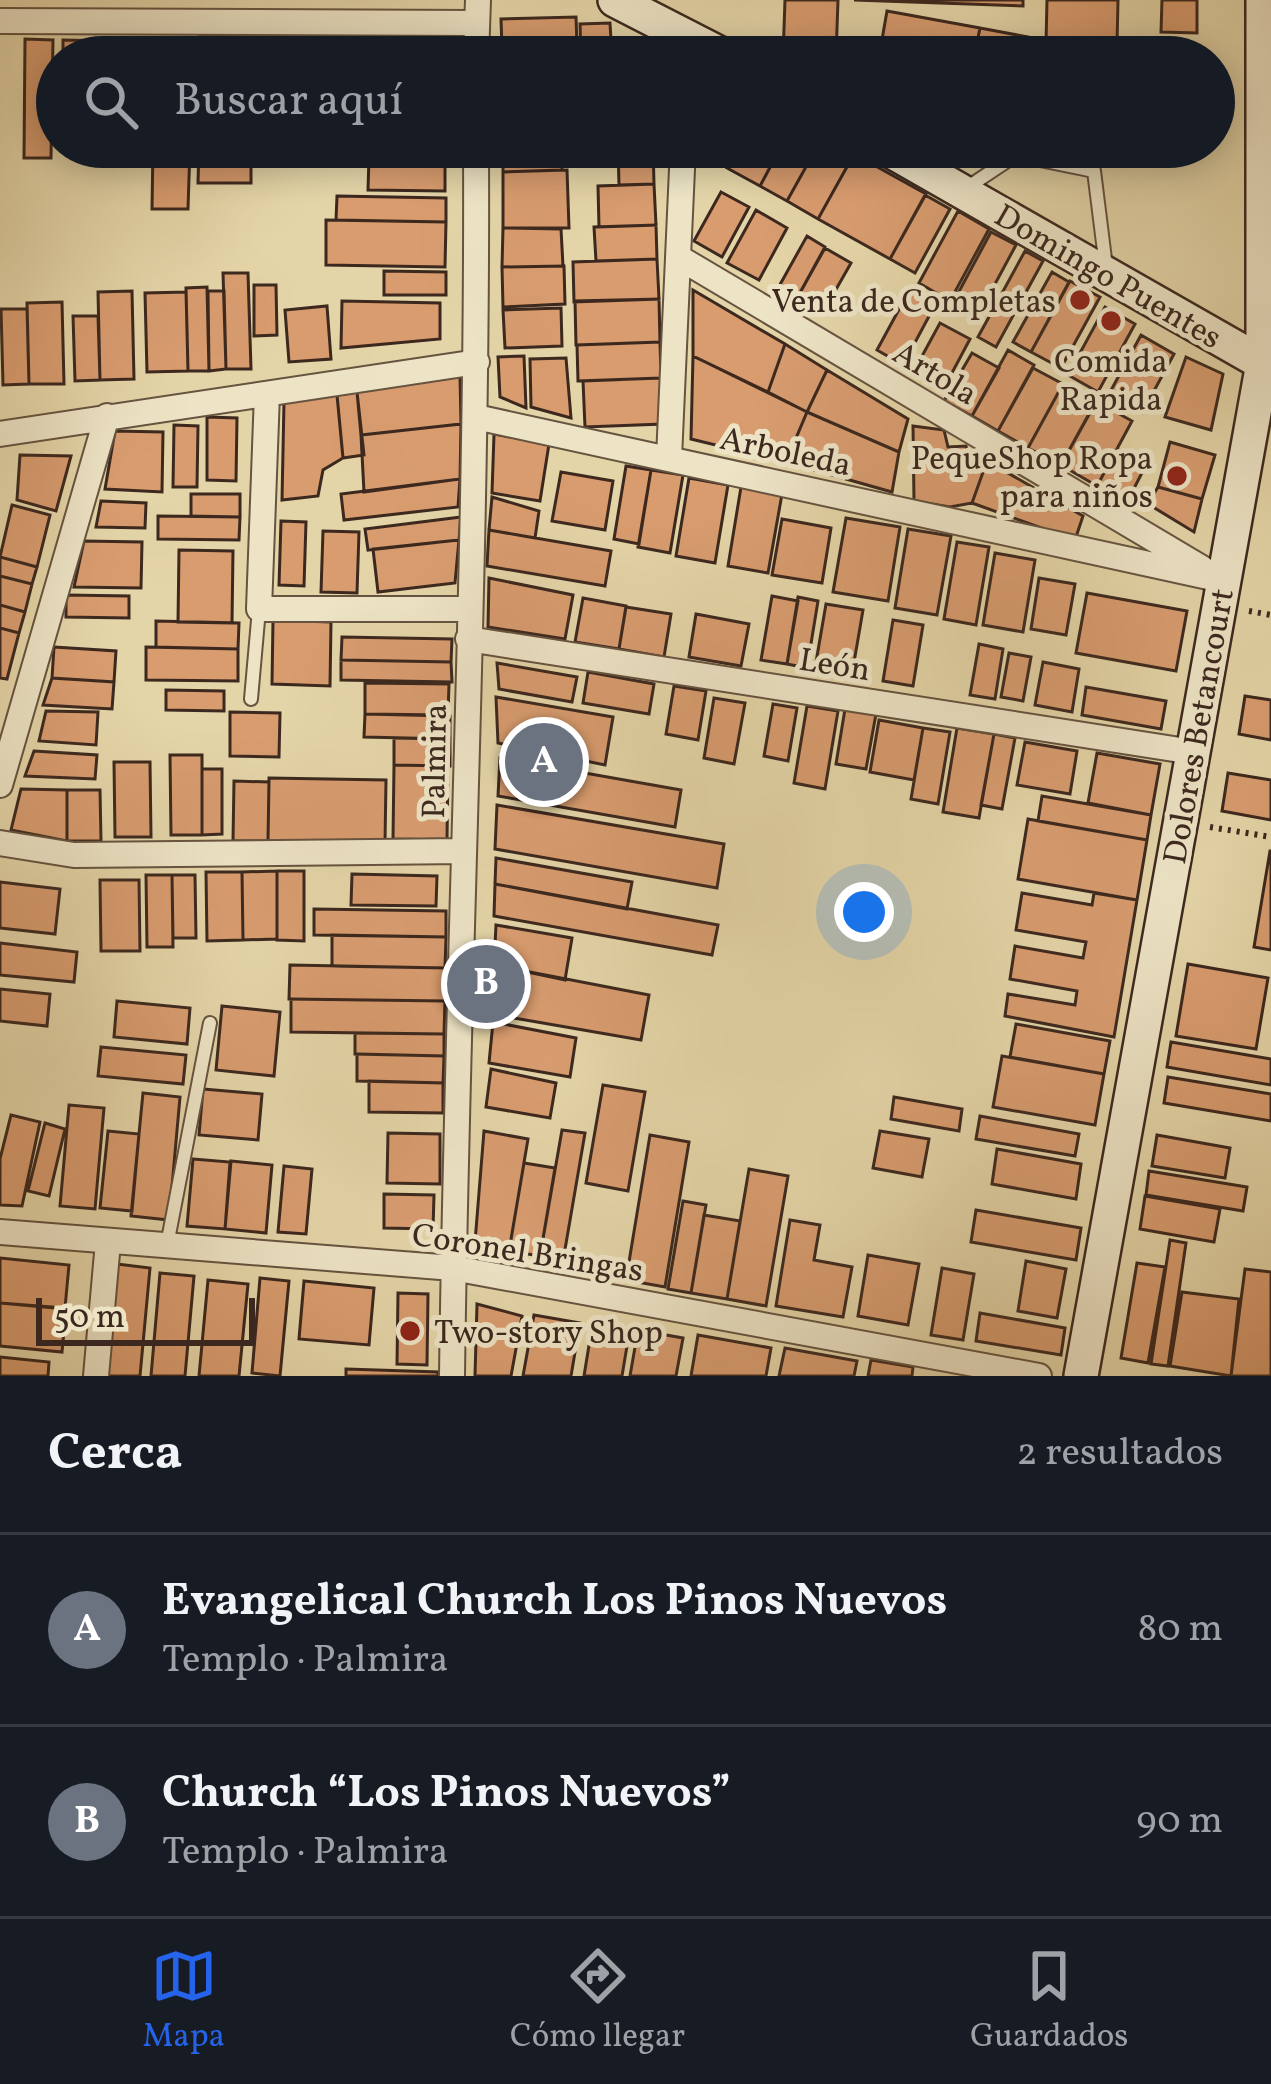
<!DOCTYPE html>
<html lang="es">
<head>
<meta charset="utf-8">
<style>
	body { margin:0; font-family:Vollkorn,serif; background:#242831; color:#f1f3f6 }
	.scale { position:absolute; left:36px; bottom:30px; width:219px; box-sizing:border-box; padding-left:12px; border:6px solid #3c281e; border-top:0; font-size:33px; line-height:42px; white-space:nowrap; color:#3c281e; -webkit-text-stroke:9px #ede4c6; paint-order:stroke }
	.you { position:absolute; left:864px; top:912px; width:42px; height:42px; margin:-30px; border:9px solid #fff; border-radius:50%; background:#1a73e8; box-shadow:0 0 0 18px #1a73e833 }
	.badge { display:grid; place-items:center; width:78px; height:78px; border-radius:50%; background:#2563eb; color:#fff; font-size:39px; font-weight:700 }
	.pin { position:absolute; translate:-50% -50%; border:6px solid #fff; box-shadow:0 3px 12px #0006 }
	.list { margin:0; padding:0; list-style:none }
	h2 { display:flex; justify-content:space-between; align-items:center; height:156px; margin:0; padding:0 48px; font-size:51px }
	h2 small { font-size:39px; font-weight:400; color:#9ea1a6 }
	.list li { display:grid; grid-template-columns:78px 1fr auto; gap:36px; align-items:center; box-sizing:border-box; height:192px; padding:0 48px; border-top:3px solid #363941 }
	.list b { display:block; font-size:45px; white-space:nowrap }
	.list p { margin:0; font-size:39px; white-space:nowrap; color:#9ea1a6 }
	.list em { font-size:39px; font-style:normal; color:#9ea1a6 }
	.icon { flex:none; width:66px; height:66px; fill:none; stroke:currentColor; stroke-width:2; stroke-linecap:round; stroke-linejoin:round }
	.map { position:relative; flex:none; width:1271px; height:1376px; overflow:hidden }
	.search { position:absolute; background:#171b24; box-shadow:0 6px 30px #0003; left:36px; right:36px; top:36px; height:132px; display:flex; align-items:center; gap:30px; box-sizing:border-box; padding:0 42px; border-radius:66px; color:#9ea1a6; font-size:45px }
	.sheet { height:540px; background:#171b24 }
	nav { display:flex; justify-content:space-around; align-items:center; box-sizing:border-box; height:168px; border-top:3px solid #363941; background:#171b24; font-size:33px; color:#9ea1a6 }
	nav a { display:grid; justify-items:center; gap:6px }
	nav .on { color:#2563eb }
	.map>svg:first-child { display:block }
</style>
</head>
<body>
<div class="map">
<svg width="1271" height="1376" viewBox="0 0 1271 1376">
	<rect width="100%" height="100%" fill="#e4d5a8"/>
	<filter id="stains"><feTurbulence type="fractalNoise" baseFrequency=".00167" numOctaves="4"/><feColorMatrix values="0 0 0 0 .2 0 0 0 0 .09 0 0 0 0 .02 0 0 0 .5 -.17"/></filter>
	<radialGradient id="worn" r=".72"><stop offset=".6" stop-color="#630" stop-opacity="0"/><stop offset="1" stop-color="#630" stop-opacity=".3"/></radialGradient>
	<path fill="#d89c6f" stroke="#3c281e" stroke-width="3" d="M785 0H838L836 57H783Z
		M854 0H1023V6Z
		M1047 0H1118L1117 46 1046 44Z
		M1162 0H1197V33L1161 32Z
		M887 11 980 28 974 57H879Z
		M576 17 577 45 502 48 501 19Z
		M610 23 612 57H581L580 24Z
		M980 28 1028 37 1024 57H974Z
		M200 36 253 37 252 57H200Z
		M25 39 53 40 51 158H24Z
		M63 40 106 41V57H63Z
		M106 41H141V57H106Z
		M141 41 191 42V57H141Z
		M384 44 441 45V57H384Z
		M295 46 376 47V57H294Z
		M153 147H190L188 209H152Z
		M199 147H251V183H198Z
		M260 147H332V157L260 156Z
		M340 147H446L445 158 339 157Z
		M503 147H562V170L503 172Z
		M618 147H653L654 184 619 185Z
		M739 147H781L760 186 727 168Z
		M781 147H817L787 201 760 186Z
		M817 147H838L853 156 818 219 787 201Z
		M854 154 926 194 890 259 818 219Z
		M369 157 445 158V191L368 190Z
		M567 170 569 228H503V172Z
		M654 184 656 225 599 227 598 186Z
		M721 192 749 207 722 257 694 241Z
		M925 195 950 209 915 273 890 259Z
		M337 196 446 198V222L336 220Z
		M756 210 787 228 759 280 727 263Z
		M958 211 989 229 950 301 919 283Z
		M326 220 446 222 445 267 326 265Z
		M656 225 657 259 596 261 594 227Z
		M503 228 561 229 563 266 502 267Z
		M991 232 1016 245 981 310 956 297Z
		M807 236 825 247 796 300 777 290Z
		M825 248 851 263 822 314 796 300Z
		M1025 251 1043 261 996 347 978 337Z
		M657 259 659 299 574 302 573 262Z
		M564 266 565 304 503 307 502 267Z
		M384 271 446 272V295H384Z
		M1052 272 1069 282 1031 352 1013 342Z
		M223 273H248L251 369H226Z
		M1070 281 1100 297 1061 368 1031 352Z
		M254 285H276L277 335 254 336Z
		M207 287 209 371H188L186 288Z
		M693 290 785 344 768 392 693 356Z
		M132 291 134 379 100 380 98 292Z
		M208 291H224L226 369 209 371Z
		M909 291 935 305 903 365 877 350Z
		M186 292 188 371 147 372 145 293Z
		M659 299 660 342 576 345 575 301Z
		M342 301 440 303V339L341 348Z
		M62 302 64 384H29L27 303Z
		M327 306 331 359 289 362 285 310Z
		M1105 307 1135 324 1098 392 1068 375Z
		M561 308 562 346 505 348 503 310Z
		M1 309H27L29 384 3 385Z
		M73 316H98L100 380 75 381Z
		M940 323 970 339 945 386 915 369Z
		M1141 335 1174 354 1142 413 1109 394Z
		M660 342 661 378 578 381 577 345Z
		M785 344 827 370 807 412 768 392Z
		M1008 350 1034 365 998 431 972 416Z
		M972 353 999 368 972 416 944 401Z
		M524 356 526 408 500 397 498 357Z
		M693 356 807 412 786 462 691 439Z
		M1186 357 1223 374 1211 430 1165 417Z
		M566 358 571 418 531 407 530 359Z
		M1033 368 1063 384 1028 448 998 431Z
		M827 370 908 419 899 452 807 412Z
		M460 375 461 424 361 435 357 392Z
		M661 378 663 424 585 427 583 381Z
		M1063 384 1096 402 1061 465 1028 448Z
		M357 392 364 455 343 458 337 395Z
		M337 395 343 458 323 470 318 496 282 500 284 402Z
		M1096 401 1132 421 1097 486 1061 465Z
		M807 412 899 452 892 492 786 462Z
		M207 417 237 418 236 481 207 480Z
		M461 424 460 479 364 492 361 435Z
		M174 425 198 426 197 487H173Z
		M913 426 944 430 948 447 966 446 970 464 987 461 972 503 950 507 914 501Z
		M115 431 163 432 162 492 105 489Z
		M494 434 549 444 540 501 492 493Z
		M1170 442 1215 455 1202 499 1158 487Z
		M1117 449 1146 465 1127 502 1097 486Z
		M20 455 71 456 56 511 17 500Z
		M987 461 1083 516 1075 540 972 503Z
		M626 466 651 470 639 544 614 539Z
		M651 470 683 475 670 553 638 547Z
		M561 472 613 481 605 530 552 521Z
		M689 478 728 485 715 563 676 556Z
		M460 479 458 507 344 520 341 494Z
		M741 487 782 494 768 573 728 566Z
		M1158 487 1202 499 1194 532 1148 504Z
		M191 494H240V517L191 516Z
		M492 497 539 511 535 538 489 530Z
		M101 501 146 503 145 528 96 527Z
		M12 505 50 515 37 567 0 557Z
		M158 516 240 517 239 540 158 539Z
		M461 517 459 540 368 550 365 529Z
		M846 518 900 527 888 601 833 592Z
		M782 519 831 528 822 583 772 575Z
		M281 521 306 522 304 586 279 585Z
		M908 529 951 536 937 615 895 608Z
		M489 530 611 551 605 586 487 566Z
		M323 531 359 532 357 593 321 592Z
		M459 540 455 583 378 592 373 549Z
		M84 541 142 542 141 588 74 587Z
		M957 542 989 547 976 625 944 619Z
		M179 550 233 551 232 623 178 622Z
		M995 553 1035 560 1023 632 983 625Z
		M0 557 37 567 32 584 0 576Z
		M0 576 32 584 25 612 0 605Z
		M489 578 573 595 565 639 488 627Z
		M1039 578 1075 584 1066 635 1031 629Z
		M1087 593 1187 611 1176 671 1076 653Z
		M66 595 129 596V618L66 617Z
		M772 596 798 601 787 664 761 660Z
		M798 597 818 601 807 668 787 664Z
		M583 598 626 606 619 649 575 642Z
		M826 604 863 610 852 674 815 668Z
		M0 605 25 612 19 633 0 628Z
		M626 607 671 614 664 657 619 649Z
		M696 614 749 624 741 666 689 657Z
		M273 620 331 622 330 686 272 684Z
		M893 620 923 625 913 686 883 681Z
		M156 621 239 623 238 649 156 647Z
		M0 628 19 633 7 679 0 678Z
		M342 637 452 639 451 662 341 660Z
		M979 644 1003 649 995 699 970 695Z
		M54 647 116 651 114 682 52 678Z
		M146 647 238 649V681L146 680Z
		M1009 653 1031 657 1023 701 1001 697Z
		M341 660 451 662 452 682 341 680Z
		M1043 662 1079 669 1072 712 1035 705Z
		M497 663 577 677 572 702 499 689Z
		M588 672 654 684 649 714 583 703Z
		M52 678 114 682 112 709 43 705Z
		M365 683 449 684 448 715 365 714Z
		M674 686 706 691 698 740 666 734Z
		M1086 687 1166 701 1161 729 1082 715Z
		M166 690 224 691V711L166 710Z
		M1245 696 1271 700V740L1239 734Z
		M496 697 613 717 605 765 498 743Z
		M714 698 745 703 734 764 704 758Z
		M773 704 797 708 788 761 764 756Z
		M807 706 838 711 825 789 794 783Z
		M845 709 876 714 866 769 836 764Z
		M46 711 98 712 96 745 39 741Z
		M230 712 280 713 279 757 230 756Z
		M365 714 450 716V739L364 737Z
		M879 720 923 728 914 780 870 772Z
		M923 728 950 732 938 804 911 799Z
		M957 728 994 734 979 818 943 812Z
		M994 734 1015 738 1002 809 981 805Z
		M394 738 450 739V766L394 765Z
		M1025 742 1077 751 1070 794 1017 785Z
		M34 751 97 755 95 779 25 776Z
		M1097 753 1160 764 1151 815 1088 803Z
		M170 755H202V835H171Z
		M500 758 681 790 675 827 498 796Z
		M114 762H150L151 837H115Z
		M394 765 448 766 447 840 393 839Z
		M202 769H222V834L202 835Z
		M1228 773 1271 780V820L1222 811Z
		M269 778 386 780 385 843 268 841Z
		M234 781 269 782 268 841H233Z
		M21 789 67 790V841L11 830Z
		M67 790H100L101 841H67Z
		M1042 796 1151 815 1147 840 1038 821Z
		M497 805 724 844 717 888 495 849Z
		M1028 819 1147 840 1137 900 1018 879Z
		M1270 851H1271V950L1254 947Z
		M496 858 632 882 627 909 495 884Z
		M277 871V939L243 940 242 872Z
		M277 871H304V941L277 940Z
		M206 872H242L243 940 207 941Z
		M352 874 437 876 436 906 351 905Z
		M146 875H172L173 947H147Z
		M172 875H195L196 938H173Z
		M100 880H139L140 951H101Z
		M0 882 60 889 55 934 0 928Z
		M495 884 718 925 712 955 494 916Z
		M1022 893 1092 905 1094 893 1137 900 1114 1037 1005 1016 1008 994 1075 1005 1077 991 1010 979 1015 946 1083 958 1086 942 1016 930Z
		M314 909 446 911V937L314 935Z
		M496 925 572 938 565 980 494 965Z
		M332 935 446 937 445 968 332 966Z
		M0 943 77 952 74 982 0 975Z
		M1188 964 1268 978 1256 1049 1176 1036Z
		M290 965 445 968V1001L289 999Z
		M494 965 649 995 641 1040 491 1014Z
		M0 989 50 994 47 1026 0 1021Z
		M291 999 445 1001 444 1034 291 1032Z
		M117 1001 190 1008 187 1044 114 1037Z
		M222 1006 280 1012 274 1076 216 1070Z
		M493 1022 576 1038 570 1077 489 1063Z
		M1016 1024 1110 1041 1104 1074 1010 1057Z
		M355 1033 444 1034V1056L355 1054Z
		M1171 1042 1271 1059V1085L1167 1067Z
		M101 1047 186 1055 183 1084 98 1076Z
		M357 1054 444 1056 443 1083 357 1081Z
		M1002 1056 1104 1074 1095 1125 993 1107Z
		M491 1069 556 1083 550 1118 486 1107Z
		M1168 1077 1271 1094V1121L1164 1103Z
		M369 1081 443 1083V1113L369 1112Z
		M603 1085 645 1092 628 1191 586 1183Z
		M203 1089 262 1094 258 1140 199 1135Z
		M143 1093 180 1097 169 1220 131 1216Z
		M894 1097 962 1109 959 1131 891 1119Z
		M69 1105 104 1108 95 1209 60 1206Z
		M11 1115 40 1122 22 1206 0 1205V1159Z
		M980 1116 1079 1134 1075 1156 976 1139Z
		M45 1123 65 1129 49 1196 28 1191Z
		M562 1130 585 1133 563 1261 540 1256Z
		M108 1131 139 1134 132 1211 100 1208Z
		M484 1131 528 1139 509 1251 475 1242Z
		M880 1131 929 1139 922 1177 873 1168Z
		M388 1133 440 1134V1184L387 1183Z
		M650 1135 689 1142 665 1287 626 1280Z
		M1157 1135 1230 1148 1225 1178 1152 1166Z
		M997 1149 1081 1164 1076 1199 992 1184Z
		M193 1159 230 1162 225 1229 187 1226Z
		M231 1161 272 1165 266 1233 225 1229Z
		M524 1163 555 1168 540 1256 509 1251Z
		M284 1166 312 1169 306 1234 278 1232Z
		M749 1169 788 1176 766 1306 727 1299Z
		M1149 1171 1247 1187 1243 1211 1146 1195Z
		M384 1194 434 1195 433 1229 384 1228Z
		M1145 1196 1220 1209 1214 1242 1140 1229Z
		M683 1201 706 1205 691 1293 668 1289Z
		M976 1210 1081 1228 1076 1260 971 1242Z
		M704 1215 740 1221 727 1299 691 1293Z
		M790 1220 820 1225 814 1260 852 1267 843 1317 776 1306Z
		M1170 1240 1186 1243 1168 1366 1151 1364Z
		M868 1255 919 1264 908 1325 858 1316Z
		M0 1258 69 1265 65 1308 0 1303Z
		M1026 1261 1066 1269 1057 1318 1018 1311Z
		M1137 1263 1165 1267 1148 1363 1121 1358Z
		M117 1264 150 1268 140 1376H107Z
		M942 1268 974 1274 963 1340 931 1335Z
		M1245 1269 1271 1272V1376H1231Z
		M160 1273 194 1276 185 1376H151Z
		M260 1278 289 1281 280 1376 252 1373Z
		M208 1280 248 1284 239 1376H199Z
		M304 1281 374 1288 369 1345 299 1339Z
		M1182 1292 1239 1299 1231 1376 1170 1366Z
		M398 1293 428 1294 427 1365 397 1364Z
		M0 1303 66 1309 62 1352 0 1346Z
		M477 1304 522 1316 511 1376H475Z
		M980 1313 1065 1328 1061 1355 976 1341Z
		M534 1315 580 1323 571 1376H523Z
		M593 1321 630 1328 622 1376H584Z
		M638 1330 683 1338 676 1376H630Z
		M698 1335 771 1348 766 1376H691Z
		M785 1348 857 1361 854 1376H779Z
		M0 1357 49 1362 48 1376H0Z
		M871 1360 913 1367 912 1376H868Z
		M346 1369 438 1372V1376H346Z"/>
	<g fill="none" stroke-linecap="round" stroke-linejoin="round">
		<g stroke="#665340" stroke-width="16">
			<path id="lane" d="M962 147 1015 155
				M965 189 1016 155 1094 171 1106 267
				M251 699 259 609
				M167 1245 210 1023"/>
		</g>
		<g stroke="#665340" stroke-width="28">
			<path id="street" d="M0 21 475 23
				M476 57 478 0
				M678 257 1202 568
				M267 394 259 609H468
				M476 417 1222 580
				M0 434 477 362
				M669 458 683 147
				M468 639 1193 752
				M0 785 107 416
				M0 843 74 855 464 851
				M0 1232 453 1268 1039 1376
				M96 1376 108 1242
				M452 1376C457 966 478 557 476 147"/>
		</g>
		<g stroke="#3c281e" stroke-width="38">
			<path id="secondary" d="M615 0 726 57
				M884 147 1271 368
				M1081 1376 1263 363V0"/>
		</g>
		<path stroke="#3c281e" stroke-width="6" stroke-dasharray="3 6" stroke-linecap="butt" d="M1249 611 1271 615
			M1210 827 1271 837"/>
		<use href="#lane" stroke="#ede4c6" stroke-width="12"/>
		<use href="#street" stroke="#ede4c6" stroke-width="24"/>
		<use href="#secondary" stroke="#ede4c6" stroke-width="33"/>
	</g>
	<g fill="#8f2418" stroke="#ede4c6" stroke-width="4.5">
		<circle cx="1080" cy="300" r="12"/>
		<circle cx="1111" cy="321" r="12"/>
		<circle cx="1177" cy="476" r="12"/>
		<circle cx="410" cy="1331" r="12"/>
	</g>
	<g text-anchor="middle" stroke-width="10" stroke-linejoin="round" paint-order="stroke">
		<g font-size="33" fill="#3c281e" stroke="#ede4c6">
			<text transform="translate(1109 275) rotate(30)" y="12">Domingo Puentes</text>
			<text transform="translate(936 372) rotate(31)" y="12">Artola</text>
			<text transform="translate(786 450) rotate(12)" y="12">Arboleda</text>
			<text transform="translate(835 663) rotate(9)" y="12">León</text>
			<text transform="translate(1197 726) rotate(-80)" y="12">Dolores Betancourt</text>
			<text transform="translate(433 761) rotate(-89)" y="12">Palmira</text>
			<text transform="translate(528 1251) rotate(9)" y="12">Coronel Bringas</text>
		</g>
		<g font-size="33" fill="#3c281e" stroke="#ede4c6" text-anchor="end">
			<text x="1056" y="312">Venta de Completas</text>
			<text x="1111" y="372" text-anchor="middle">Comida<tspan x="1111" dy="38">Rapida</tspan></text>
			<text x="1153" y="469">PequeShop Ropa<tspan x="1153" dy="38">para niños</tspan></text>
			<text x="434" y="1343" text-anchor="start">Two-story Shop</text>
		</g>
	</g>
	<rect width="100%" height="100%" filter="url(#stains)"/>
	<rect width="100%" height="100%" fill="url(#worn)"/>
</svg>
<div class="scale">50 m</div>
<div class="you"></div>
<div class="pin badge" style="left:544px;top:762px;background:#6b7280">A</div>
<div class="pin badge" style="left:486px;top:984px;background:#6b7280">B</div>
<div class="search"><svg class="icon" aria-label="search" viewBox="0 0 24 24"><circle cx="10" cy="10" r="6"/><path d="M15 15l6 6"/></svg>Buscar aquí</div>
</div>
<section class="sheet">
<h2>Cerca<small>2 resultados</small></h2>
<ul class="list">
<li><span class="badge" style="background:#6b7280">A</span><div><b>Evangelical Church Los Pinos Nuevos</b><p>Templo · Palmira</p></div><em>80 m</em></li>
<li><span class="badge" style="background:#6b7280">B</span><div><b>Church “Los Pinos Nuevos”</b><p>Templo · Palmira</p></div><em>90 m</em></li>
</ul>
</section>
<nav>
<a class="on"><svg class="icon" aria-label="map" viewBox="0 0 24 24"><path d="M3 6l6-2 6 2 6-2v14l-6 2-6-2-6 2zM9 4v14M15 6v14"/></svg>Mapa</a>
<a><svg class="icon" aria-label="directions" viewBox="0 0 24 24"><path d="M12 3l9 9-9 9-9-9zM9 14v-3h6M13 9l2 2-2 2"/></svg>Cómo llegar</a>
<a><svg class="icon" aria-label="saved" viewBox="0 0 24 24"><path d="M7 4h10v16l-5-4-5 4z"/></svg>Guardados</a>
</nav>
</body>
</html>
